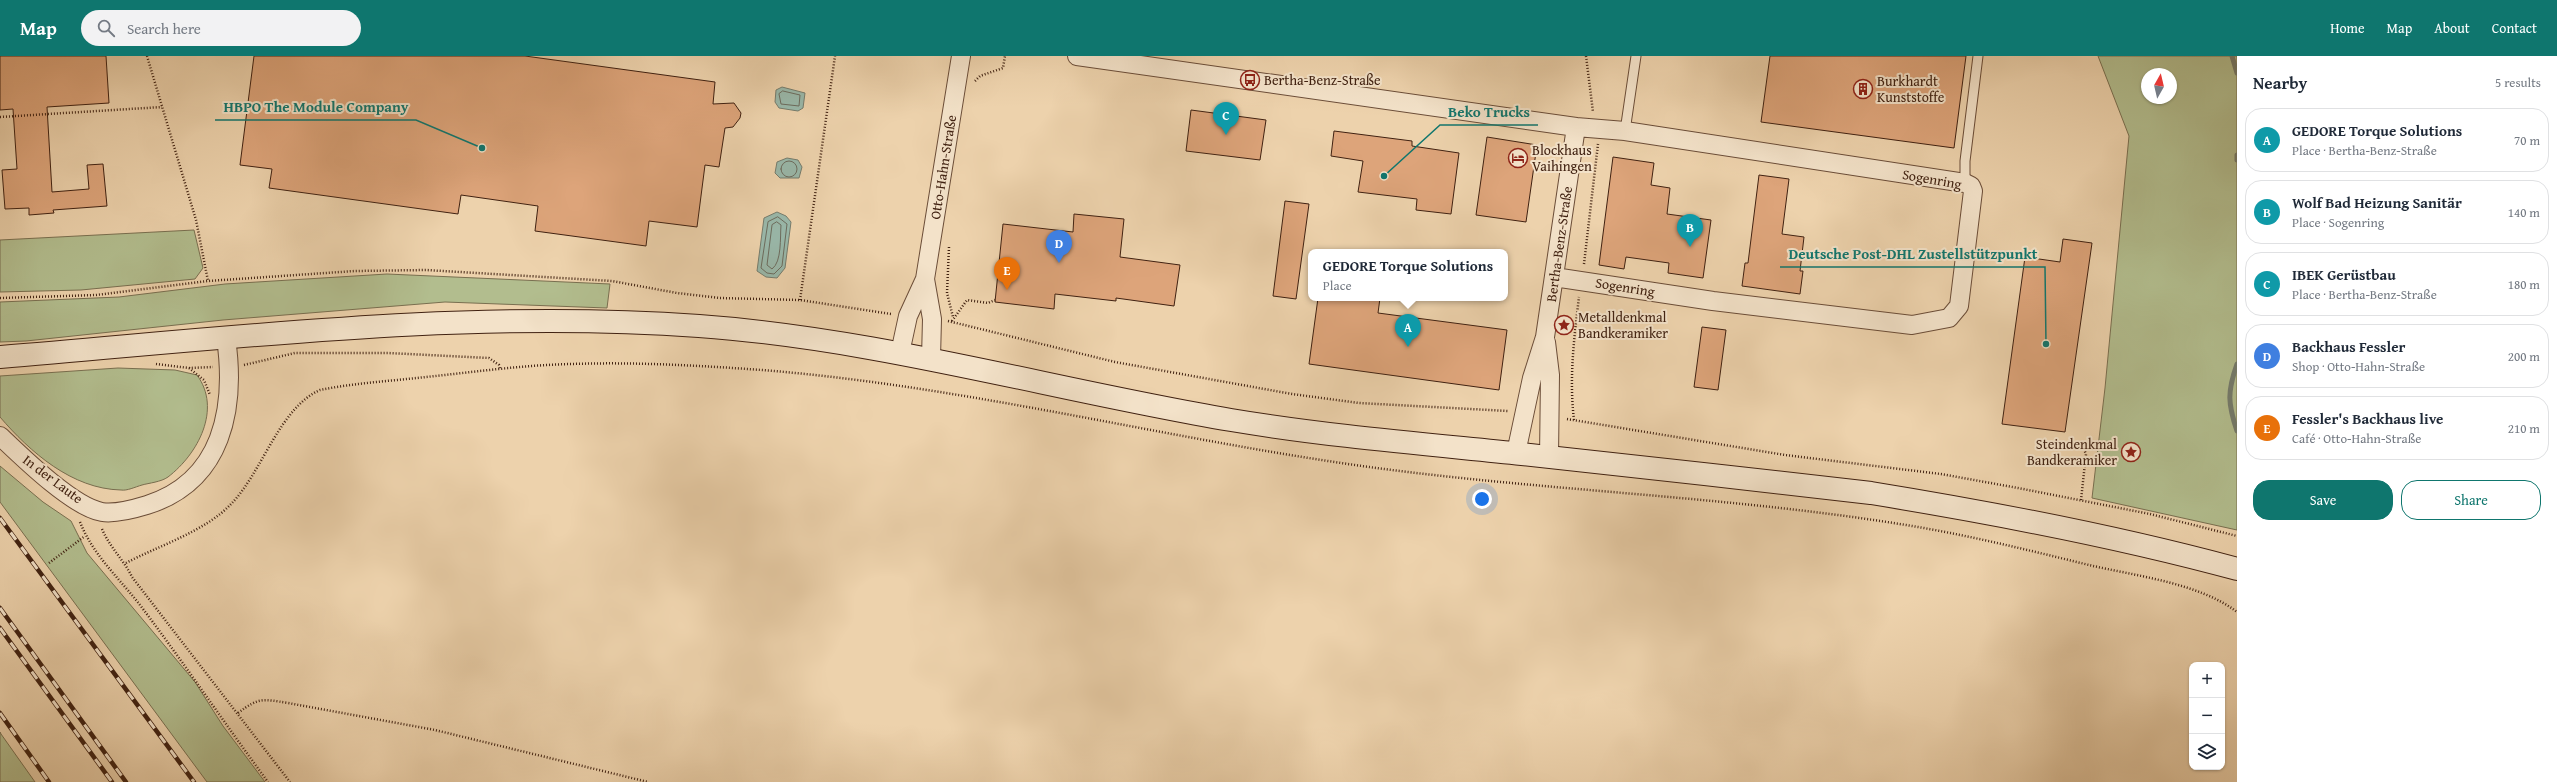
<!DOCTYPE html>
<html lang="en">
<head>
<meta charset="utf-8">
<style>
	body { margin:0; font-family:"Gentium Book Plus",serif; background:#f2f2f3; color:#1f2937 }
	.controls { position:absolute; right:12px; bottom:12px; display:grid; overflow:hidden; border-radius:8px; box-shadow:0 1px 3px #0004 }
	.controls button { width:36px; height:36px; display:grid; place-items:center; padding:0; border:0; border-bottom:1px solid #e0e1e3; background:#fff; color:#1f2937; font:20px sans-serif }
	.compass { position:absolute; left:2141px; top:12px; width:36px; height:36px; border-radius:50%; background:#fff; box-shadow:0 1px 3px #0004; rotate:8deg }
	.you { position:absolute; left:1482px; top:443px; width:14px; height:14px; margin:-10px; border:3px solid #fff; border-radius:50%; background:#1a73e8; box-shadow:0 0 0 6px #1a73e833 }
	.badge { display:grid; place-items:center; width:26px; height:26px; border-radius:50%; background:#0f766e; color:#fff; font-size:13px; font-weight:700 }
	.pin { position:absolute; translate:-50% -33px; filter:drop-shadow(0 1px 2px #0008) }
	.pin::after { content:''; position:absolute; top:21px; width:14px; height:12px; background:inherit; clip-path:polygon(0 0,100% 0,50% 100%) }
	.popup { position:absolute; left:1308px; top:193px; width:200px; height:52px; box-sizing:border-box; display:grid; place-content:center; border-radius:8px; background:#fff; filter:drop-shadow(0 1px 3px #0005); font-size:13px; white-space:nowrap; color:#747a83 }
	.popup b { font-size:15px; color:#1f2937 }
	.popup::after { content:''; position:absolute; left:50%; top:100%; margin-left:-8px; border:8px solid transparent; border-top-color:#fff }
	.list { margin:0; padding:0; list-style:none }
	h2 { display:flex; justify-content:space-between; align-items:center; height:52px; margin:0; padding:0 16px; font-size:17px }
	h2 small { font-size:13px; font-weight:400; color:#747a83 }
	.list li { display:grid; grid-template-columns:26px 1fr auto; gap:12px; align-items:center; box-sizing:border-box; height:64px; margin:0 8px 8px; padding:0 8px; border:1px solid #e0e1e3; border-radius:16px }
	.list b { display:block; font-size:15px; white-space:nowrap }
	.list p { margin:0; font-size:13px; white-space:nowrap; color:#747a83 }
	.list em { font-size:13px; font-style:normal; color:#747a83 }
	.actions { display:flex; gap:8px; padding:12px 16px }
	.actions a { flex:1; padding:9px 0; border:1px solid #0f766e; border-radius:16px; text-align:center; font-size:14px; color:#0f766e }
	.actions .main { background:#0f766e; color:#fff }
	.icon { flex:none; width:22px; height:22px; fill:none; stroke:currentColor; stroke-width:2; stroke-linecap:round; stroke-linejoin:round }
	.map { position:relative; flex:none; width:2237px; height:726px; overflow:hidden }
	header { display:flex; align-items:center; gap:24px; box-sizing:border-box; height:56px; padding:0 20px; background:#0f766e; color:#fff }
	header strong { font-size:19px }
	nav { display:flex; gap:22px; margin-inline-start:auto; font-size:14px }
	.search { width:280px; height:36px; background:#f2f2f3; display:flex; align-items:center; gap:10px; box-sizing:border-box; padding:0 14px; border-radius:22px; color:#747a83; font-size:15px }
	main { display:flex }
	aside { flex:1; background:#fff }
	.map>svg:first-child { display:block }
</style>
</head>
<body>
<header>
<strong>Map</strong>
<div class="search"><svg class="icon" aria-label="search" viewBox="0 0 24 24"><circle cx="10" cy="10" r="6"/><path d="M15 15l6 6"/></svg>Search here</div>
<nav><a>Home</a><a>Map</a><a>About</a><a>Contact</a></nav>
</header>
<main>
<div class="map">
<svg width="2237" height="726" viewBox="0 0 2237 726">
	<rect width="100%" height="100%" fill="#edd2ac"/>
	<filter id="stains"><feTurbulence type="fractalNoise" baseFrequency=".005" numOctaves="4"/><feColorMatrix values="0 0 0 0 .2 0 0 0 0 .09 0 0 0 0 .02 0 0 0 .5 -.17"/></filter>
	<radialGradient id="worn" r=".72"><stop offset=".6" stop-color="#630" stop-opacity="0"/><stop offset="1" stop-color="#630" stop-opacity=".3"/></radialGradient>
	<path fill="#b2bd8e" stroke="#796f50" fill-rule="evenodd" d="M2098 0H2237V474L2092 442 2105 332 2129 80ZM2147 18H2171V42H2147Z
		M194 174 203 212 195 223 81 234 0 236V184Z
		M387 218 610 228 607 252 445 246 223 264 26 285 0 286V246L119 241 225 228Z
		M118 312 175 314 197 319C222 353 198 398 168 421 161 426 149 427 142 429 135 431 127 435 121 434 72 433 30 396 0 361V320Z
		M0 410 43 446 71 465 87 497 195 626 223 670 265 726H207L0 446Z
		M0 676 1 678 35 726H0Z"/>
	<path fill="#99b8aa" stroke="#757c6d" d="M782 31 805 37 803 52 798 55 779 52 775 46 776 34Z
		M787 102 798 104 802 111 799 122H780L775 117 777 106Z
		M777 156 786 160 791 166 785 212 777 222 766 221 757 215 764 162Z"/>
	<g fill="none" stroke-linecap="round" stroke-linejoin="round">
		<path stroke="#6c6c5e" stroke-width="1" d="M783 35 800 39 799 50 781 48 779 38Z
			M781 113a8 8 0 1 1 16 0a8 8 0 1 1-16 0Z
			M778 161 787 168 782 210 774 218 767 217 761 212 768 166Z
			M777 166 781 169C780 181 782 206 772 213L767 209 772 169Z"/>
		<path stroke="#757c6d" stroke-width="5" d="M2232 0 2237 17
			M2237 99V104
			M2237 308C2227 336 2228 348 2237 375"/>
	</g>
	<path fill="#dda47a" stroke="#402111" d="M0 0H106L109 47 47 51 52 136 89 133 87 109 103 108 107 150 53 154 54 157 29 159V152L5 153 2 114 17 113 13 53 0 54Z
		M254 0H525L715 26 713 48 734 47 741 57 740 62 733 71 725 72 719 111 705 109 697 171 649 165 646 190 535 175 538 150 461 139 458 158 269 132 272 113 240 109Z
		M1770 0H1966L1954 92 1761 66Z
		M1191 54 1266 64 1260 104 1186 95Z
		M1334 75 1412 85V90L1459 97 1451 158 1416 154 1417 143 1358 136 1363 105 1331 100Z
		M1487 81 1537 89 1526 166 1476 159Z
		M1613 101 1654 107 1651 129 1670 132 1667 158 1711 164 1703 222 1668 217 1669 207 1626 201 1624 213 1599 209Z
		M1759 119 1789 123 1782 178 1804 181 1800 215H1803L1800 238 1742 230 1745 207H1748Z
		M1285 145 1309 148 1296 243 1273 240Z
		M1074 158 1124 163 1120 201 1180 209 1174 250 1116 242V245L1055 238 1054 253 995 246 1003 168 1073 176Z
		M2063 183 2092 187 2065 376 2002 368 2025 201 2060 206Z
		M1318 242H1380L1378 257 1507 274 1499 334 1309 308Z
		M1702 271 1726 274 1718 334 1694 331Z"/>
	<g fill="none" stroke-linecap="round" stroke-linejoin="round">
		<g stroke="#6b4d38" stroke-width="11">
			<path id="lane" d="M1625 75 1636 0
				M1965 127V105L1978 0"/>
		</g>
		<g stroke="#6b4d38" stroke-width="20">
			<path id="street" d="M1077 0 1576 71 1625 75 1965 127 1971 130 1973 135 1959 250 1949 262 1912 269 1713 245 1554 221
				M925 223 932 263 931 302
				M1546 286 1550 319 1549 401
				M900 297 908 260 925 223 961 0
				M0 380C22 401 73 451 102 456 115 458 134 453 147 449 223 425 236 352 226 282
				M1516 397 1532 322 1545 281 1576 71"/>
		</g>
		<g stroke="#402111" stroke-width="24">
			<path id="secondary" d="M0 301C233 282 465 253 699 270 880 283 1053 334 1231 364 1327 380 1425 388 1522 398 1638 410 1755 424 1871 437 1994 457 2116 480 2237 513"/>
		</g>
		<path stroke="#402111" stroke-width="2.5" stroke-dasharray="1 2" stroke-linecap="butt" d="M147 0 196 164 208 225
			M1586 0 1593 56
			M975 25 980 20 1003 12 1005 0
			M0 61 162 51
			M949 191 947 237 953 261
			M1584 208 1598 88
			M0 242 96 239 208 225 355 215 426 214 612 225 677 237 720 242 800 244 891 258
			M800 244 835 0
			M948 265 1115 306 1292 338 1359 347 1508 355
			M952 265 967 244 988 247 995 244
			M156 308 189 312 213 311
			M244 309 295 297H388L489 302 499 309 500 313
			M189 312 204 324 210 339
			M1567 363 1785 399 1941 418 2018 432 2150 458 2237 480
			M1574 364C1569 322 1574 283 1579 241
			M2081 444 2086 398 2083 391
			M80 466C93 499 119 522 140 549 184 607 225 668 268 726
			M102 473C110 492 124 504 132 521L290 726
			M49 507 85 480
			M126 507C158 490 206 475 231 448 262 417 279 352 320 334 354 327 391 325 426 321 474 316 523 309 572 308 630 306 689 309 748 313 962 328 1171 385 1384 413 1561 436 1741 441 1918 471 1976 481 2032 495 2089 509 2136 520 2199 527 2237 556
			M238 657C259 641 263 643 288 647L435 674 648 726"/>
		<use href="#lane" stroke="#f3e2c9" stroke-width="9"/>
		<use href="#street" stroke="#f3e2c9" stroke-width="18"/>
		<use href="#secondary" stroke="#f3e2c9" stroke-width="22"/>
		<g stroke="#402111" stroke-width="4.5">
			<path id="rail" d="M0 462 194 726
				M0 552 126 726
				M0 572 112 726
				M0 657 49 726"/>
		</g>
		<use href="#rail" stroke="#f3e2c9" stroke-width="3" stroke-dasharray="9" stroke-linecap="butt"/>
	</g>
	<defs>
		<g id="bus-ring" transform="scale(1)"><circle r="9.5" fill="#f3e2c9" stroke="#8f2418" stroke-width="1.5"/><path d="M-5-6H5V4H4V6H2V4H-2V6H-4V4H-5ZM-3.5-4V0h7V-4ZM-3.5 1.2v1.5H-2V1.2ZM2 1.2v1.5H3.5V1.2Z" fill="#8f2418"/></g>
		<g id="building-ring" transform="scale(1)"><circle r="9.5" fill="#f3e2c9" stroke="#8f2418" stroke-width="1.5"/><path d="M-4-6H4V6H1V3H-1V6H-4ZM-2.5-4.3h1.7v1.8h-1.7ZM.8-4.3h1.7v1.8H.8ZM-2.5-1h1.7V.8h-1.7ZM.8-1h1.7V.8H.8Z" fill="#8f2418"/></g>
		<g id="hotel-ring" transform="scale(1)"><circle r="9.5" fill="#f3e2c9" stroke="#8f2418" stroke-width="1.5"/><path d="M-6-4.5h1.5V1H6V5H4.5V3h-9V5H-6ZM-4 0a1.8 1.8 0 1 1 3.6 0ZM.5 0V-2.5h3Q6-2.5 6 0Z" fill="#8f2418"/></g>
		<g id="sight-ring" transform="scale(1)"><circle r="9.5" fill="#f3e2c9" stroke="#8f2418" stroke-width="1.5"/><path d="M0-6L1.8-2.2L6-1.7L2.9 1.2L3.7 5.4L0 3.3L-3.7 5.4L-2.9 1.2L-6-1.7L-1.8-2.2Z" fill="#8f2418"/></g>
	</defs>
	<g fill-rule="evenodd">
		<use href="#bus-ring" x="1250" y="24"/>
		<use href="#building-ring" x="1863" y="33"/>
		<use href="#hotel-ring" x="1518" y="102"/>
		<use href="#sight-ring" x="1564" y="269"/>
		<use href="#sight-ring" x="2131" y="396"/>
	</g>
	<g text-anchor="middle" stroke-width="4" stroke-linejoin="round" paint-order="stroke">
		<g font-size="14" fill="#402111" stroke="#f3e2c9" text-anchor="start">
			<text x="1264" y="29">Bertha-Benz-Straße</text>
			<text x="1877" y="30">Burkhardt<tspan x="1877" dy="16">Kunststoffe</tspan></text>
			<text x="1532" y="99">Blockhaus<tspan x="1532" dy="16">Vaihingen</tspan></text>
			<text x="1578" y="266">Metalldenkmal<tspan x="1578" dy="16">Bandkeramiker</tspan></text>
			<text x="2117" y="393" text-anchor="end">Steindenkmal<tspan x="2117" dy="16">Bandkeramiker</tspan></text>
		</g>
		<g font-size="14" fill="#402111" stroke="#f3e2c9">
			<text transform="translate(943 111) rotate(-81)" y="5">Otto-Hahn-Straße</text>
			<text transform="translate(1932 123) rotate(10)" y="5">Sogenring</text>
			<text transform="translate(1559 188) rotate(-82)" y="5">Bertha-Benz-Straße</text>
			<text transform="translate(1625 231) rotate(9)" y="5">Sogenring</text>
			<text transform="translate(53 423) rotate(37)" y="5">In der Laute</text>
		</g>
	</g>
	<path fill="none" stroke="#0f766e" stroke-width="1.5" d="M482 92L416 64H215M1384 120L1440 69H1538M2046 288L2045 211H1780"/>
	<g fill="#0f766e" stroke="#f3e2c9" stroke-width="1.5">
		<circle cx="482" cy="92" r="4"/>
		<circle cx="1384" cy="120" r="4"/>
		<circle cx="2046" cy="288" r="4"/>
	</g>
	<g font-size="15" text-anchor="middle" font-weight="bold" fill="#0f766e" stroke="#f3e2c9" stroke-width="4" stroke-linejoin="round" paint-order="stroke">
		<text x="316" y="56">HBPO The Module Company</text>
		<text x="1489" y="61">Beko Trucks</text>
		<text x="1913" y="203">Deutsche Post-DHL Zustellstützpunkt</text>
	</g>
	<rect width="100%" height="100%" filter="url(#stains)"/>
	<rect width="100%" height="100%" fill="url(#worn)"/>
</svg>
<div class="controls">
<button>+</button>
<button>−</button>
<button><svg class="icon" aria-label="layers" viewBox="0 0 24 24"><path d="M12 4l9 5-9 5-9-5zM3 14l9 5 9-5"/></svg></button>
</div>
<svg class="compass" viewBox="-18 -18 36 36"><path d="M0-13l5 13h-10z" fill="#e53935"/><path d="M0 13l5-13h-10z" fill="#747a83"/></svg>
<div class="you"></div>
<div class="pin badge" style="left:1408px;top:291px;background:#0f9aa8">A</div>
<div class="popup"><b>GEDORE Torque Solutions</b>Place</div>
<div class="pin badge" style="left:1690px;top:191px;background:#0f9aa8">B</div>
<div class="pin badge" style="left:1226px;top:79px;background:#0f9aa8">C</div>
<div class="pin badge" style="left:1059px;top:207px;background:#3f7fe0">D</div>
<div class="pin badge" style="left:1007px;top:234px;background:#e8710a">E</div>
</div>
<aside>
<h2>Nearby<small>5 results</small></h2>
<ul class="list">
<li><span class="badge" style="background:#0f9aa8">A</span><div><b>GEDORE Torque Solutions</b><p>Place · Bertha-Benz-Straße</p></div><em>70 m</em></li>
<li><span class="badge" style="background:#0f9aa8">B</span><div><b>Wolf Bad Heizung Sanitär</b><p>Place · Sogenring</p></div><em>140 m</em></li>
<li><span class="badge" style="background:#0f9aa8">C</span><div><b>IBEK Gerüstbau</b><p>Place · Bertha-Benz-Straße</p></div><em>180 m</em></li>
<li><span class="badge" style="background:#3f7fe0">D</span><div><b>Backhaus Fessler</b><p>Shop · Otto-Hahn-Straße</p></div><em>200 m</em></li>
<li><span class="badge" style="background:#e8710a">E</span><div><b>Fessler's Backhaus live</b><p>Café · Otto-Hahn-Straße</p></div><em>210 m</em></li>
</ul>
<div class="actions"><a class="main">Save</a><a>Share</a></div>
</aside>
</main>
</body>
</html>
